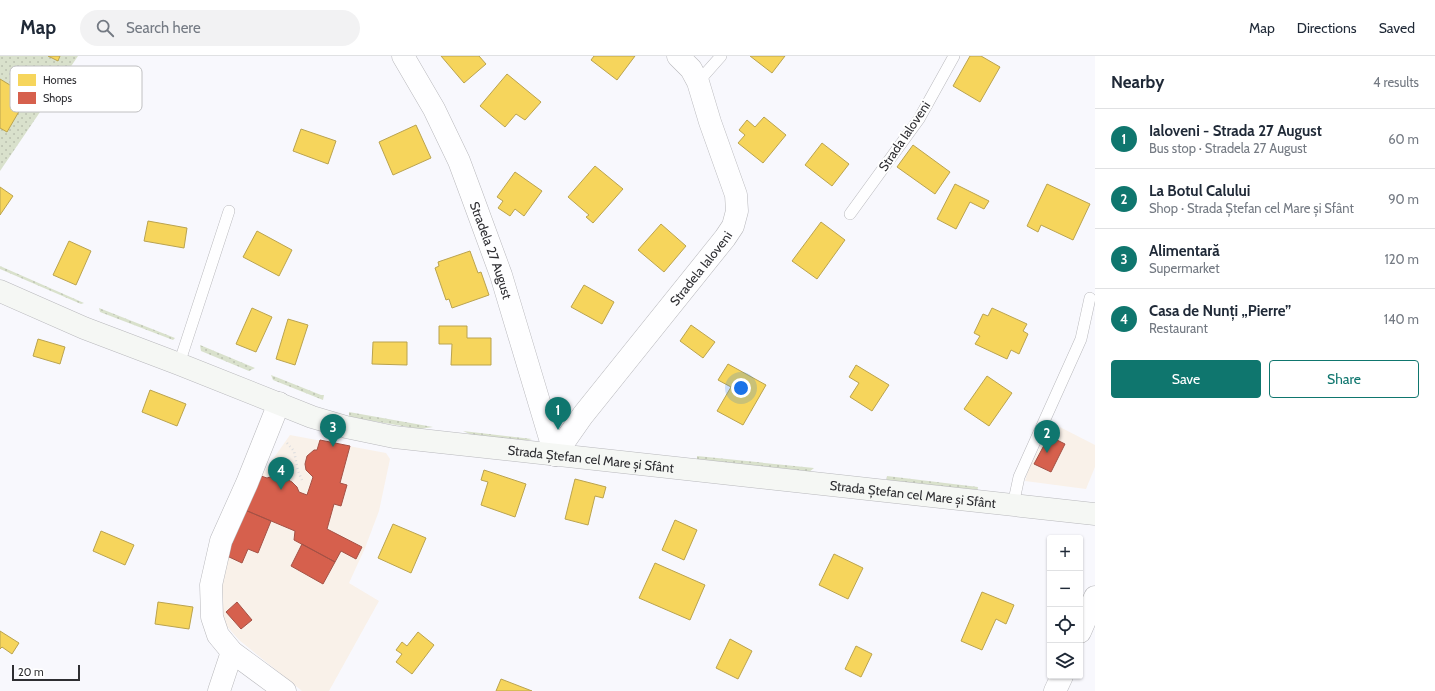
<!DOCTYPE html>
<html lang="en">
<head>
<meta charset="utf-8">
<style>
	body { margin:0; font-family:Cabin,sans-serif; background:#f2f2f3; color:#1f2937 }
	.controls { position:absolute; right:12px; bottom:12px; display:grid; overflow:hidden; border-radius:4px; box-shadow:0 1px 3px #0004 }
	.controls button { width:36px; height:36px; display:grid; place-items:center; padding:0; border:0; border-bottom:1px solid #e0e1e3; background:#fff; color:#1f2937; font:20px sans-serif }
	.scale { position:absolute; left:12px; bottom:10px; width:68px; box-sizing:border-box; padding-left:4px; border:2px solid #2e2e32; border-top:0; font-size:11px; line-height:14px; white-space:nowrap; color:#2e2e32; -webkit-text-stroke:3px #fff; paint-order:stroke }
	.you { position:absolute; left:741px; top:332px; width:14px; height:14px; margin:-10px; border:3px solid #fff; border-radius:50%; background:#1a73e8; box-shadow:0 0 0 6px #1a73e833 }
	.badge { display:grid; place-items:center; width:26px; height:26px; border-radius:50%; background:#0f766e; color:#fff; font-size:13px; font-weight:700 }
	.pin { position:absolute; translate:-50% -33px; filter:drop-shadow(0 1px 2px #0008) }
	.pin::after { content:''; position:absolute; top:21px; width:14px; height:12px; background:inherit; clip-path:polygon(0 0,100% 0,50% 100%) }
	.list { margin:0; padding:0; list-style:none }
	h2 { display:flex; justify-content:space-between; align-items:center; height:52px; margin:0; padding:0 16px; font-size:17px }
	h2 small { font-size:13px; font-weight:400; color:#747a83 }
	.list li { display:grid; grid-template-columns:26px 1fr auto; gap:12px; align-items:center; box-sizing:border-box; height:60px; padding:0 16px; border-top:1px solid #e0e1e3 }
	.list b { display:block; font-size:15px; white-space:nowrap }
	.list p { margin:0; font-size:13px; white-space:nowrap; color:#747a83 }
	.list em { font-size:13px; font-style:normal; color:#747a83 }
	.actions { display:flex; gap:8px; padding:12px 16px }
	.actions a { flex:1; padding:9px 0; border:1px solid #0f766e; border-radius:4px; text-align:center; font-size:14px; color:#0f766e }
	.actions .main { background:#0f766e; color:#fff }
	.icon { flex:none; width:22px; height:22px; fill:none; stroke:currentColor; stroke-width:2; stroke-linecap:round; stroke-linejoin:round }
	.map { position:relative; flex:none; width:1095px; height:635px; overflow:hidden }
	header { display:flex; align-items:center; gap:24px; box-sizing:border-box; height:56px; padding:0 20px; background:#fff; border-bottom:1px solid #e0e1e3 }
	header strong { font-size:19px }
	nav { display:flex; gap:22px; margin-inline-start:auto; font-size:14px }
	.search { width:280px; height:36px; background:#f2f2f3; display:flex; align-items:center; gap:10px; box-sizing:border-box; padding:0 14px; border-radius:22px; color:#747a83; font-size:15px }
	main { display:flex }
	aside { flex:1; background:#fff }
	.map>svg:first-child { display:block }
</style>
</head>
<body>
<header>
<strong>Map</strong>
<div class="search"><svg class="icon" aria-label="search" viewBox="0 0 24 24"><circle cx="10" cy="10" r="6"/><path d="M15 15l6 6"/></svg>Search here</div>
<nav><a>Map</a><a>Directions</a><a>Saved</a></nav>
</header>
<main>
<div class="map">
<svg width="1095" height="635" viewBox="0 0 1095 635">
	<defs>
		<pattern id="grass-dots" width="8" height="8" patternUnits="userSpaceOnUse"><rect width="8" height="8" fill="#d9e1cc"/><path d="M2 2h.1M6 6h.1" fill="none" stroke="#bbc1b0" stroke-width="1.8" stroke-linecap="round"/></pattern>
	</defs>
	<rect width="100%" height="100%" fill="#f8f8fd"/>
	<path fill="#f9f1e9" d="M1052 367 1095 389V411L1086 433 1025 425 1028 414Z
		M290 379 386 397 390 403 379 455 365 492 349 527 379 545 329 635H302L239 584 223 566 220 543 227 500 261 420Z"/>
	<path fill="url(#grass-dots)" d="M0 0H78L0 115Z
		M0 210 84 247 81 248 0 213Z
		M99 252 175 282 173 284 100 256Z
		M200 289 255 312 249 315 201 295Z
		M271 319 321 339H324L323 344 273 324Z
		M349 356 433 371 420 373 349 361Z
		M463 375 532 383 525 385 472 379Z
		M697 400 814 412 808 417 697 405Z
		M887 420 978 431 977 436 886 426Z"/>
	<path fill="#f6d55c" stroke="#baa34f" d="M48 0H60L58 5Z
		M441 0H479L486 8 464 27Z
		M594 0H635L617 24 591 4Z
		M750 0H785L772 17Z
		M970 0H981L1000 11 980 46 953 30Z
		M507 18 541 46 525 64 516 58 505 71 480 50Z
		M0 23 28 40 7 76 0 72Z
		M764 61 786 79 763 107 738 87 745 79 739 74 747 64 755 71Z
		M416 69 431 102 393 119 379 86Z
		M301 73 336 85 328 108 293 95Z
		M822 87 849 108 832 130 805 109Z
		M913 89 950 116 935 138 897 111Z
		M595 110 623 133 593 167 586 161 589 159 568 141Z
		M515 116 542 135 524 160 515 153 510 160 498 152 503 145 497 141Z
		M955 128 989 145 984 153 970 146 956 173 937 163Z
		M1047 128 1090 148 1073 184 1041 169 1038 176 1027 170Z
		M0 131 13 140 0 159Z
		M148 165 187 172 184 192 144 185Z
		M821 166 845 184 817 223 792 205Z
		M661 168 686 190 664 216 638 194Z
		M257 175 292 194 279 220 243 201Z
		M69 185 91 195 76 229 53 219Z
		M470 195 478 217 481 216 489 239 452 252 449 243 446 244 435 212 439 210 438 206Z
		M584 229 614 246 602 268 571 251Z
		M252 252 272 261 256 296 236 288Z
		M992 252 1027 268 1023 275 1028 278 1019 298 1011 294 1007 303 975 288 980 280 974 277 983 258 988 260Z
		M288 263 308 269 295 309 276 303Z
		M691 269 715 286 703 302 680 285Z
		M439 270H467V282H491V309H451L452 288H439Z
		M38 283 65 291 60 308 33 300Z
		M373 286H407V309L372 308Z
		M728 308 766 329 743 369 717 355 731 331 718 324Z
		M856 309 889 329 872 355 850 341 859 327 849 321Z
		M987 320 1012 337 989 370 964 353Z
		M150 334 186 348 177 370 142 356Z
		M484 414 526 428 515 461 481 449 488 426 481 424Z
		M575 423 606 431 603 442 595 440 588 469 565 463Z
		M675 464 697 474 684 504 662 494Z
		M393 468 426 482 411 517 378 502Z
		M101 475 134 489 125 509 93 495Z
		M834 498 863 512 848 543 819 529Z
		M655 507 705 529 690 564 639 542Z
		M982 536 1014 549 1006 568 996 563 982 594 961 585Z
		M158 546 193 551 189 573 155 568Z
		M0 575 19 587 12 598 2 591 0 593Z
		M418 576 434 589 412 618 396 606 402 598 396 594 402 586 407 590Z
		M730 583 752 595 738 623 716 612Z
		M856 590 872 598 861 621 845 613Z
		M501 623 532 635H496Z"/>
	<path fill="#d6604d" stroke="#a45145" d="M1049 380 1065 388 1051 416 1034 408Z
		M320 384 350 390 340 427 347 429 341 450 334 448 327 473 362 491 356 503 341 495 335 506 294 484 295 475 245 454 261 420 267 422 273 420H281L292 426 297 431 299 436 307 439 313 421 306 414 305 408 307 400 314 394H317Z
		M245 454 271 465 258 497 248 493 242 507 227 500Z
		M302 488 335 506 323 528 291 510Z
		M237 546 252 564 241 573 226 556Z"/>
	<g fill="none" stroke-linecap="round" stroke-linejoin="round">
		<g stroke="#b8b8bc" stroke-width="12">
			<path id="lane" d="M698 26 721 0
				M850 158 919 63 954 0
				M179 308 229 155
				M1013 449 1019 421 1077 292 1081 283 1090 242"/>
		</g>
		<g stroke="#b8b8bc" stroke-width="23">
			<g id="street">
				<path id="s1" d="M403 0 434 53 459 105 472 140 501 219 555 399"/>
				<path id="s2" d="M555 399 583 359 725 182 733 170 737 155 736 139 710 66 698 26 691 13 678 0"/>
				<path d="M1080 576 1095 541"/>
				<path d="M232 596 218 579 212 561 211 529 221 485 247 427 279 347"/>
				<path d="M219 635 232 596 285 635"/>
				<path d="M1055 635 1062 620"/>
			</g>
		</g>
		<g stroke="#b8b8bc" stroke-width="23">
			<g id="secondary">
				<path id="s3" d="M0 235 84 272 179 308 312 361 346 371 394 381 1095 458"/>
			</g>
		</g>
		<path stroke="#dcdcde" stroke-width="2.5" stroke-dasharray="1 3" stroke-linecap="butt" d="M287 387 294 395 298 415 302 424"/>
		<use href="#lane" stroke="#fefeff" stroke-width="11"/>
		<use href="#street" stroke="#fefeff" stroke-width="22"/>
		<use href="#secondary" stroke="#f5f7f4" stroke-width="22"/>
	</g>
	<g text-anchor="middle" stroke-width="4" stroke-linejoin="round" paint-order="stroke">
		<g font-size="13" fill="#2e2e32" stroke="#fff">
			<text transform="translate(904 80) rotate(-56)" y="5">Strada Ialoveni</text>
			<text dy="5" stroke="none"><textPath href="#s1" startOffset="214">Stradela 27 August</textPath></text>
			<text dy="5" stroke="none"><textPath href="#s2" startOffset="237">Stradela Ialoveni</textPath></text>
			<text dy="5" stroke="none"><textPath href="#s3" startOffset="619">Strada Ștefan cel Mare și Sfânt</textPath></text>
			<text dy="5" stroke="none"><textPath href="#s3" startOffset="943">Strada Ștefan cel Mare și Sfânt</textPath></text>
		</g>
	</g>
	<rect x="10" y="10" width="132" height="46" rx="6" fill="#fff" stroke="#c0c0c2" stroke-width="1"/>
	<rect x="18" y="18" width="18" height="12" fill="#f6d55c"/>
	<rect x="18" y="36" width="18" height="12" fill="#d6604d"/>
	<g font-size="11" fill="#2e2e32">
		<text x="43" y="28">Homes</text>
		<text x="43" y="46">Shops</text>
	</g>
</svg>
<div class="controls">
<button>+</button>
<button>−</button>
<button><svg class="icon" aria-label="locate" viewBox="0 0 24 24"><circle cx="12" cy="12" r="6"/><path d="M12 2v4M12 18v4M2 12h4M18 12h4"/></svg></button>
<button><svg class="icon" aria-label="layers" viewBox="0 0 24 24"><path d="M12 4l9 5-9 5-9-5zM3 14l9 5 9-5"/></svg></button>
</div>
<div class="scale">20 m</div>
<div class="you"></div>
<div class="pin badge" style="left:558px;top:374px">1</div>
<div class="pin badge" style="left:1047px;top:397px">2</div>
<div class="pin badge" style="left:333px;top:391px">3</div>
<div class="pin badge" style="left:281px;top:434px">4</div>
</div>
<aside>
<h2>Nearby<small>4 results</small></h2>
<ul class="list">
<li><span class="badge">1</span><div><b>Ialoveni - Strada 27 August</b><p>Bus stop · Stradela 27 August</p></div><em>60 m</em></li>
<li><span class="badge">2</span><div><b>La Botul Calului</b><p>Shop · Strada Ștefan cel Mare și Sfânt</p></div><em>90 m</em></li>
<li><span class="badge">3</span><div><b>Alimentară</b><p>Supermarket</p></div><em>120 m</em></li>
<li><span class="badge">4</span><div><b>Casa de Nunți „Pierre”</b><p>Restaurant</p></div><em>140 m</em></li>
</ul>
<div class="actions"><a class="main">Save</a><a>Share</a></div>
</aside>
</main>
</body>
</html>
